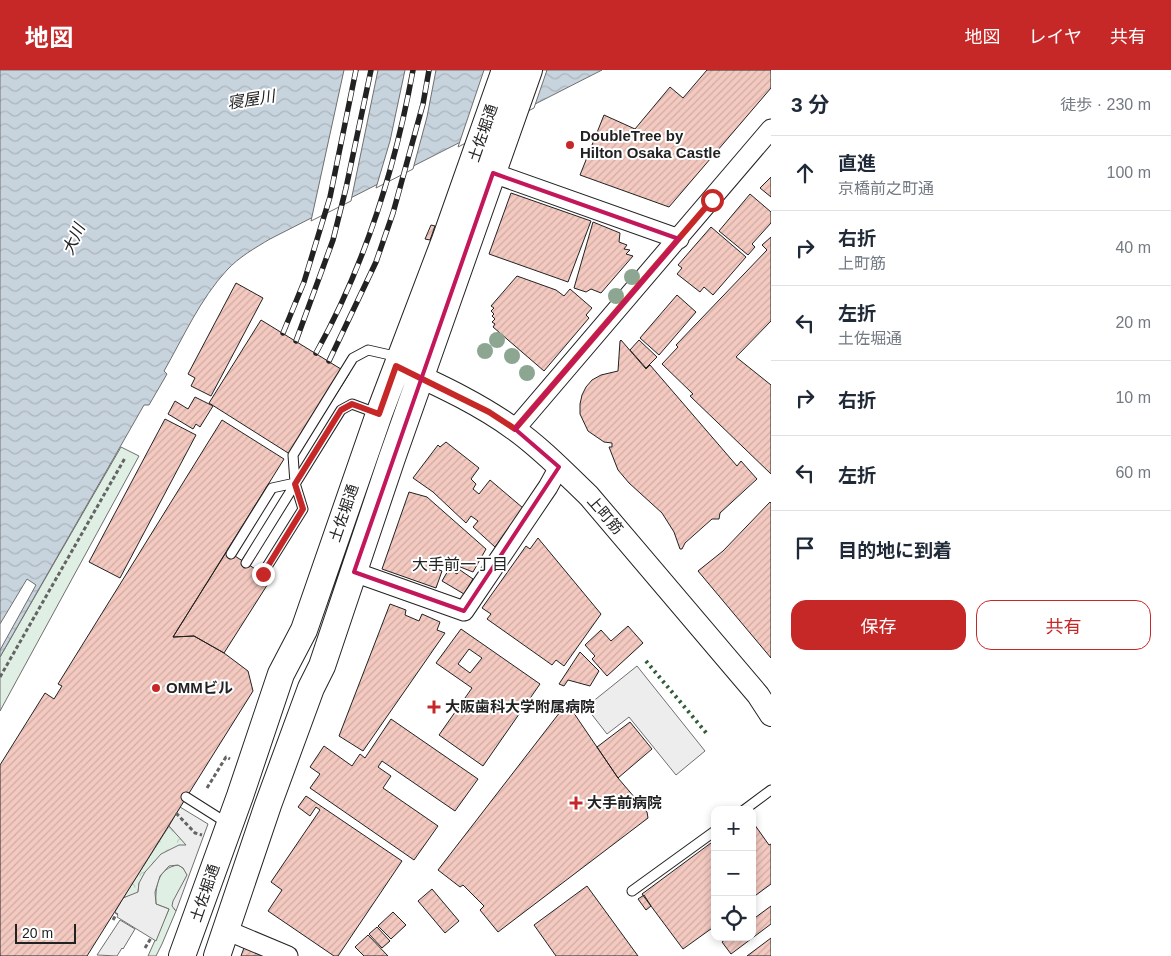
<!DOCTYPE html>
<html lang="ja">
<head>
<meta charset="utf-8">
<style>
	body { margin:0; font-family:Helvetica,"Noto Sans JP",sans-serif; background:#f2f2f3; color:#1f2937 }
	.controls { position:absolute; right:15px; bottom:15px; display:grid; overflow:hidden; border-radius:10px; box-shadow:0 2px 8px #0003 }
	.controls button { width:45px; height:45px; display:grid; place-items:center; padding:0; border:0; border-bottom:1px solid #e0e1e3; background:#fff; color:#1f2937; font:25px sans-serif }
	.scale { position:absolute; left:15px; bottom:12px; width:61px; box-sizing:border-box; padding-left:5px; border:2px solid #222; border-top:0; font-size:14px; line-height:18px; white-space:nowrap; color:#222; -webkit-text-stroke:4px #fff; paint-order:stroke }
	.stop { position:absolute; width:15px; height:15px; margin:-11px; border:4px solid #c62828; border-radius:50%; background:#fff }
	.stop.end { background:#c62828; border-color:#fff; box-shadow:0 1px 5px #0008 }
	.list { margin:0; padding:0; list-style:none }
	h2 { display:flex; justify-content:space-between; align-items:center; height:65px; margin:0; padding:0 20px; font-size:21px }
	h2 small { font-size:16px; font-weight:400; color:#747a83 }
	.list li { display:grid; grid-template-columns:32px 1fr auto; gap:15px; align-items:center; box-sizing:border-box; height:75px; padding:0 20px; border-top:1px solid #e0e1e3 }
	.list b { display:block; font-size:19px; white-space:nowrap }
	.list p { margin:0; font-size:16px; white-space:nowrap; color:#747a83 }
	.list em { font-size:16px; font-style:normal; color:#747a83 }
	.actions { display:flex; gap:10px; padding:15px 20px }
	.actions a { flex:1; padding:11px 0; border:1px solid #c62828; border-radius:15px; text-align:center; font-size:18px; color:#c62828 }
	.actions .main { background:#c62828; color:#fff }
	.icon { flex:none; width:28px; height:28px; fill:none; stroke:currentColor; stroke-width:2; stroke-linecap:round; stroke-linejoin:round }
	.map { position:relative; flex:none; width:771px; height:886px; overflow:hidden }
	header { display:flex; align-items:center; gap:30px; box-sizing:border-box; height:70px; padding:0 25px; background:#c62828; color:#fff }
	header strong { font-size:24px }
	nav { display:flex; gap:28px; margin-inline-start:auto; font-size:18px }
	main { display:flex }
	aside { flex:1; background:#fff }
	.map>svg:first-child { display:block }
</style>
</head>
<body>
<header>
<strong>地図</strong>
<nav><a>地図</a><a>レイヤ</a><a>共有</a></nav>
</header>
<main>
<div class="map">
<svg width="771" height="886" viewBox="0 0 771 886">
	<defs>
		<pattern id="forest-crowns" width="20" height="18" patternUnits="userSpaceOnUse" patternTransform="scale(1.25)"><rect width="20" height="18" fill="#e0efe3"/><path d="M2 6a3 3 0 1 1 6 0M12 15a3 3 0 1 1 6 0" fill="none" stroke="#c0cdc2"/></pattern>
		<pattern id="water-waves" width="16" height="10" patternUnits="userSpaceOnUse" patternTransform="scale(1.25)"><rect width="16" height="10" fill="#c7d3dd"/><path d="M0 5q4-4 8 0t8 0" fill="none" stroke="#abb5bd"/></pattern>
		<pattern id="building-hatch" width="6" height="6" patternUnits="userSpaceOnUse" patternTransform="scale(1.25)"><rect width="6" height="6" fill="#f3c9c0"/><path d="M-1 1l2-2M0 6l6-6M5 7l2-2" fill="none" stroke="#d0aca5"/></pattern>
	</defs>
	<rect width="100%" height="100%" fill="#fff"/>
	<path fill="#e0efe3" stroke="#6f6f6f" d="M121 377 139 386 0 641V587Z
		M178 795 183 798 188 805 174 839 176 841 162 874 156 886H148L169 839 156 834C155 816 158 798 178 795Z"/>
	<path fill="url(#forest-crowns)" stroke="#6f6f6f" d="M169 756 187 775 139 813 138 823 123 828Z"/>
	<path fill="#ededed" stroke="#6f6f6f" d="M637 596 705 681 676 705 629 647 607 664 586 637Z
		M180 737 208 754 176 841 172 836 173 831 187 805 183 798 178 795 169 796 160 806 155 822 156 834 169 839 156 871 117 847 118 845 115 842 123 828 138 822 139 813 145 802 161 784 179 775H186L169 756Z
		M120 850 135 859 123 879 122 878 117 886 97 885Z"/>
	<path fill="url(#water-waves)" stroke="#6f6f6f" d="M0 0H602L270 169C255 178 239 187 227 200 200 229 183 268 164 301L167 304 149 335H144L0 587Z"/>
	<path fill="#fff" stroke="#6f6f6f" d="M344 0H378L351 131 311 151Z
		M405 0H436L427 47 413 99 376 118 390 71Z
		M484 0H547L534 38 458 77Z
		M27 509 36 515 0 580V554Z"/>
	<path fill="url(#building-hatch)" stroke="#222" fill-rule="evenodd" d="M707 0H771V18L669 137 580 105 604 45 635 59 670 17 683 28Z
		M771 107V127L760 118Z
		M511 123 591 151 568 212 489 184Z
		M750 124 771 142V153L752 174 755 177 748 185 719 161Z
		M593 152 620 163 619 172 627 175 624 179 630 180 626 184 633 186 601 223 591 219 586 222 574 218Z
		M431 155 435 156 430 170 425 169Z
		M711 157 746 187 713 225 704 217 700 222 677 204 682 198 678 195Z
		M771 167V251L736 287 771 315V404L690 326 693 324 662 294 678 277 676 275 767 180 762 175Z
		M517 206 556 220 564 226 570 219 592 238 586 245 589 248 544 301 493 257 495 254 492 252 495 249 492 246 494 244 491 241 494 238 491 236Z
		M236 213 263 228 211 326 191 316 195 308 188 304Z
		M677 225 696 242 659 285 640 268Z
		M261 250 349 304 296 388 209 333Z
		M621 270 646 299 650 295 737 396 741 391 757 409 720 443 719 449H712L685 473 682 479H680L674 462 662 443 629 413 618 400 609 377H612V373L604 372 588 361 580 344V334L582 325 586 317 592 310 601 305 618 301 620 271Z
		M639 270 657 287 646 298 630 280Z
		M195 327 213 336 200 357 196 354 193 359 168 344 175 331 188 339Z
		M165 349 196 365 120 508 89 492Z
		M222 350 284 389 173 567 194 566 224 583 248 601 253 621 87 886H0V695L45 623 54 629 62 616 58 614Z
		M446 372 479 398 471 409 476 414 473 419 479 424 490 410 523 438 495 477 473 457 478 451 471 446 466 453 433 422 413 408 438 375 440 377Z
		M409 422 427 427 486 479 473 502 440 489 437 499 442 501 436 518 382 499Z
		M770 432 771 433V588L698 501 723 481Z
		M538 468 601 544 564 596 556 590 552 595 487 549 491 544 482 538 526 476 530 479Z
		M227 481 271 509 224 583 194 566 173 567Z
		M449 499 457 504 460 500 473 509 464 524 442 511Z
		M390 534 406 540 405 545 419 551 422 544 440 552 437 560 445 563 363 681 339 666Z
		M628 556 643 573 607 606 592 589 595 586 585 575 601 560 611 571Z
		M461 559 540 614 483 696 439 665 472 618 436 593ZM469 579 482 588 470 603 458 594Z
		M580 582 599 601 590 616 568 610 564 616 559 614Z
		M567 633 618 708 647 742 648 748 498 862 480 840 484 836 463 815 460 817 438 800Z
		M391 649 478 709 455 741 382 691 378 697 391 706 383 718 438 756 414 790 310 718 320 704 310 697 324 676 352 696 360 684 365 688Z
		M630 652 652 679 618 708 597 677Z
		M306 726 402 791 338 886H334L268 841 282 820 271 812 320 740 316 737 310 746 298 737Z
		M752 751 769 775 771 774V814L752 828Z
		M715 770V856L683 879 642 824Z
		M587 816 638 886H556L534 855Z
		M432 819 459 851 445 863 418 831Z
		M644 825 651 836 646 840 638 829Z
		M771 836V854L731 884 722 872 729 867H752V850Z
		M393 842 406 855 391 869 378 856Z
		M377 857 390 871 382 878 369 864Z
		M368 865 388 886H364L355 877Z
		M771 868V886H747Z
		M245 875 270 886H241Z"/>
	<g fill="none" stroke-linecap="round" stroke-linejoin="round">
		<g stroke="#222" stroke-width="11">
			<path id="service" d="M231 484 272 418 295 413
				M246 493 341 340 352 334 376 343
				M263 503 303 439 295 413 293 385 353 288 368 280 399 287
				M186 727 227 753
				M744 740 771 720
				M632 821 715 761"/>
		</g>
		<g stroke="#222" stroke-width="21">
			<path id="minor" d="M493 103 679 169
				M515 359 771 59
				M354 502 464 541 548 417 559 397
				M226 860 288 886"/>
		</g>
		<g stroke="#222" stroke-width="24">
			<path id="tertiary" d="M406 300C443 317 481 335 514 359 541 378 565 403 589 426L758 625 771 645"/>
		</g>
		<g stroke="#222" stroke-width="28">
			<path id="secondary" d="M182 886 240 726 281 604 304 560 379 344 445 170 505 0
				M217 886 268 735 311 618 322 596 392 388 529 0"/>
		</g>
		<path stroke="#646464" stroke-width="3" stroke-dasharray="4 2.5" stroke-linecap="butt" d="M0 607 125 388
			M207 718 226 687 230 689
			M176 743 195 763 202 765
			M113 850 117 843
			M145 878 151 868"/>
		<use href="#service" stroke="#fff" stroke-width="9"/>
		<use href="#minor" stroke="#fff" stroke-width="19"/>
		<use href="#tertiary" stroke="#fff" stroke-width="22"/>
		<use href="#secondary" stroke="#fff" stroke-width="26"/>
		<g stroke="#222" stroke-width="5.5">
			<path id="rail" d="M283 263 304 212 330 127 356 0
				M296 271 333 170 346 118 371 0
				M316 283C365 195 395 99 413 0
				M329 291 376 192 393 143 423 34 429 0"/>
		</g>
		<use href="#rail" stroke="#fff" stroke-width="4" stroke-dasharray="11" stroke-linecap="butt"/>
		<path stroke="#2f5e38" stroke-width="4" stroke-dasharray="2.5 4" stroke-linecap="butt" d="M646 591 708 665"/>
	</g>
	<g fill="#8da692">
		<circle cx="632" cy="207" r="8"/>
		<circle cx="616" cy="226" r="8"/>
		<circle cx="497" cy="270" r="8"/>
		<circle cx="485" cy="281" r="8"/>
		<circle cx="512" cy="286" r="8"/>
		<circle cx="527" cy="303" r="8"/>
	</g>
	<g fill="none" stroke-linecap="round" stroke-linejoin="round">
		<path stroke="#c62828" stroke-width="6" d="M263 504 303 439 295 414 341 340 352 334 379 344 396 296 489 342 515 359 712 130"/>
	</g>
	<path fill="none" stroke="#c2185b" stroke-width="4" stroke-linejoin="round" d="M493 103 679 169 515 359 559 397 464 541 354 502Z"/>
	<g fill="#c62828" stroke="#fff" stroke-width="2">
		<circle cx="570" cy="75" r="5"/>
		<circle cx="156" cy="618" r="5"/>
		<path d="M431.5 629.5h5v5h5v5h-5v5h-5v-5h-5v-5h5z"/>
		<path d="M573.5 725.5h5v5h5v5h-5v5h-5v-5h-5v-5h5z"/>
	</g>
	<g text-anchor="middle" stroke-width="4" stroke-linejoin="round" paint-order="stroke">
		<g font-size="15" fill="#222" stroke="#fff">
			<text transform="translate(483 63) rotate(-71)" y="5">土佐堀通</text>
			<text transform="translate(344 443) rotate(-71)" y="5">土佐堀通</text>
			<text transform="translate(605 445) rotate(49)" y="5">上町筋</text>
			<text transform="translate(205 823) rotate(-71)" y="5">土佐堀通</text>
		</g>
		<g font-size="15" font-weight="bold" fill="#222" stroke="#fff" text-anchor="start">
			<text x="580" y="71">DoubleTree by<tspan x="580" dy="17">Hilton Osaka Castle</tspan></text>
			<text x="166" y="623">OMMビル</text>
			<text x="445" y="642">大阪歯科大学附属病院</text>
			<text x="587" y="738">大手前病院</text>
		</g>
		<g font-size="16" font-style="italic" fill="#222" stroke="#fff">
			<text transform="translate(251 29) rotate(-9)" y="6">寝屋川</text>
			<text transform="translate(73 169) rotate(-66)" y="6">大川</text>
		</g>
		<g font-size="16" fill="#222" stroke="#fff">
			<text x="460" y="500">大手前一丁目</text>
		</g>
	</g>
</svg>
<div class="controls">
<button>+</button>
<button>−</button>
<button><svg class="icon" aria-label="locate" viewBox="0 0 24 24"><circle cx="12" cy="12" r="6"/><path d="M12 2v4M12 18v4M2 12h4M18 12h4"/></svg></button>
</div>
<div class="scale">20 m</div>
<div class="stop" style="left:712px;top:130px"></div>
<div class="stop end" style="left:263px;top:504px"></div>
</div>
<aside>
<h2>3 分<small>徒歩 · 230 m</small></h2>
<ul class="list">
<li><svg class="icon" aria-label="ahead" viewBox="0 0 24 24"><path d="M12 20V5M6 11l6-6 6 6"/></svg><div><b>直進</b><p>京橋前之町通</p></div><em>100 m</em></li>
<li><svg class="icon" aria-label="right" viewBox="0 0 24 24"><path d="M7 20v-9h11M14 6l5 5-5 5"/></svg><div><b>右折</b><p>上町筋</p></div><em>40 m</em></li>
<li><svg class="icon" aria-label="left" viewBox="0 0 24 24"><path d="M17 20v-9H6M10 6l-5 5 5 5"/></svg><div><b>左折</b><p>土佐堀通</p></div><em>20 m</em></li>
<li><svg class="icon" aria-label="right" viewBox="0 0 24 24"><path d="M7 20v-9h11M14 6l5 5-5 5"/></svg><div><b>右折</b></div><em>10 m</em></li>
<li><svg class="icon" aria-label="left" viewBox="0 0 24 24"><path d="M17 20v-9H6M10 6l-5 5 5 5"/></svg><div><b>左折</b></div><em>60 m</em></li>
<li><svg class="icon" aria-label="arrive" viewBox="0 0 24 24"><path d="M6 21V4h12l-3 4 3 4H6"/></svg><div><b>目的地に到着</b></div></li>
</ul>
<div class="actions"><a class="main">保存</a><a>共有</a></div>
</aside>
</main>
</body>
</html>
